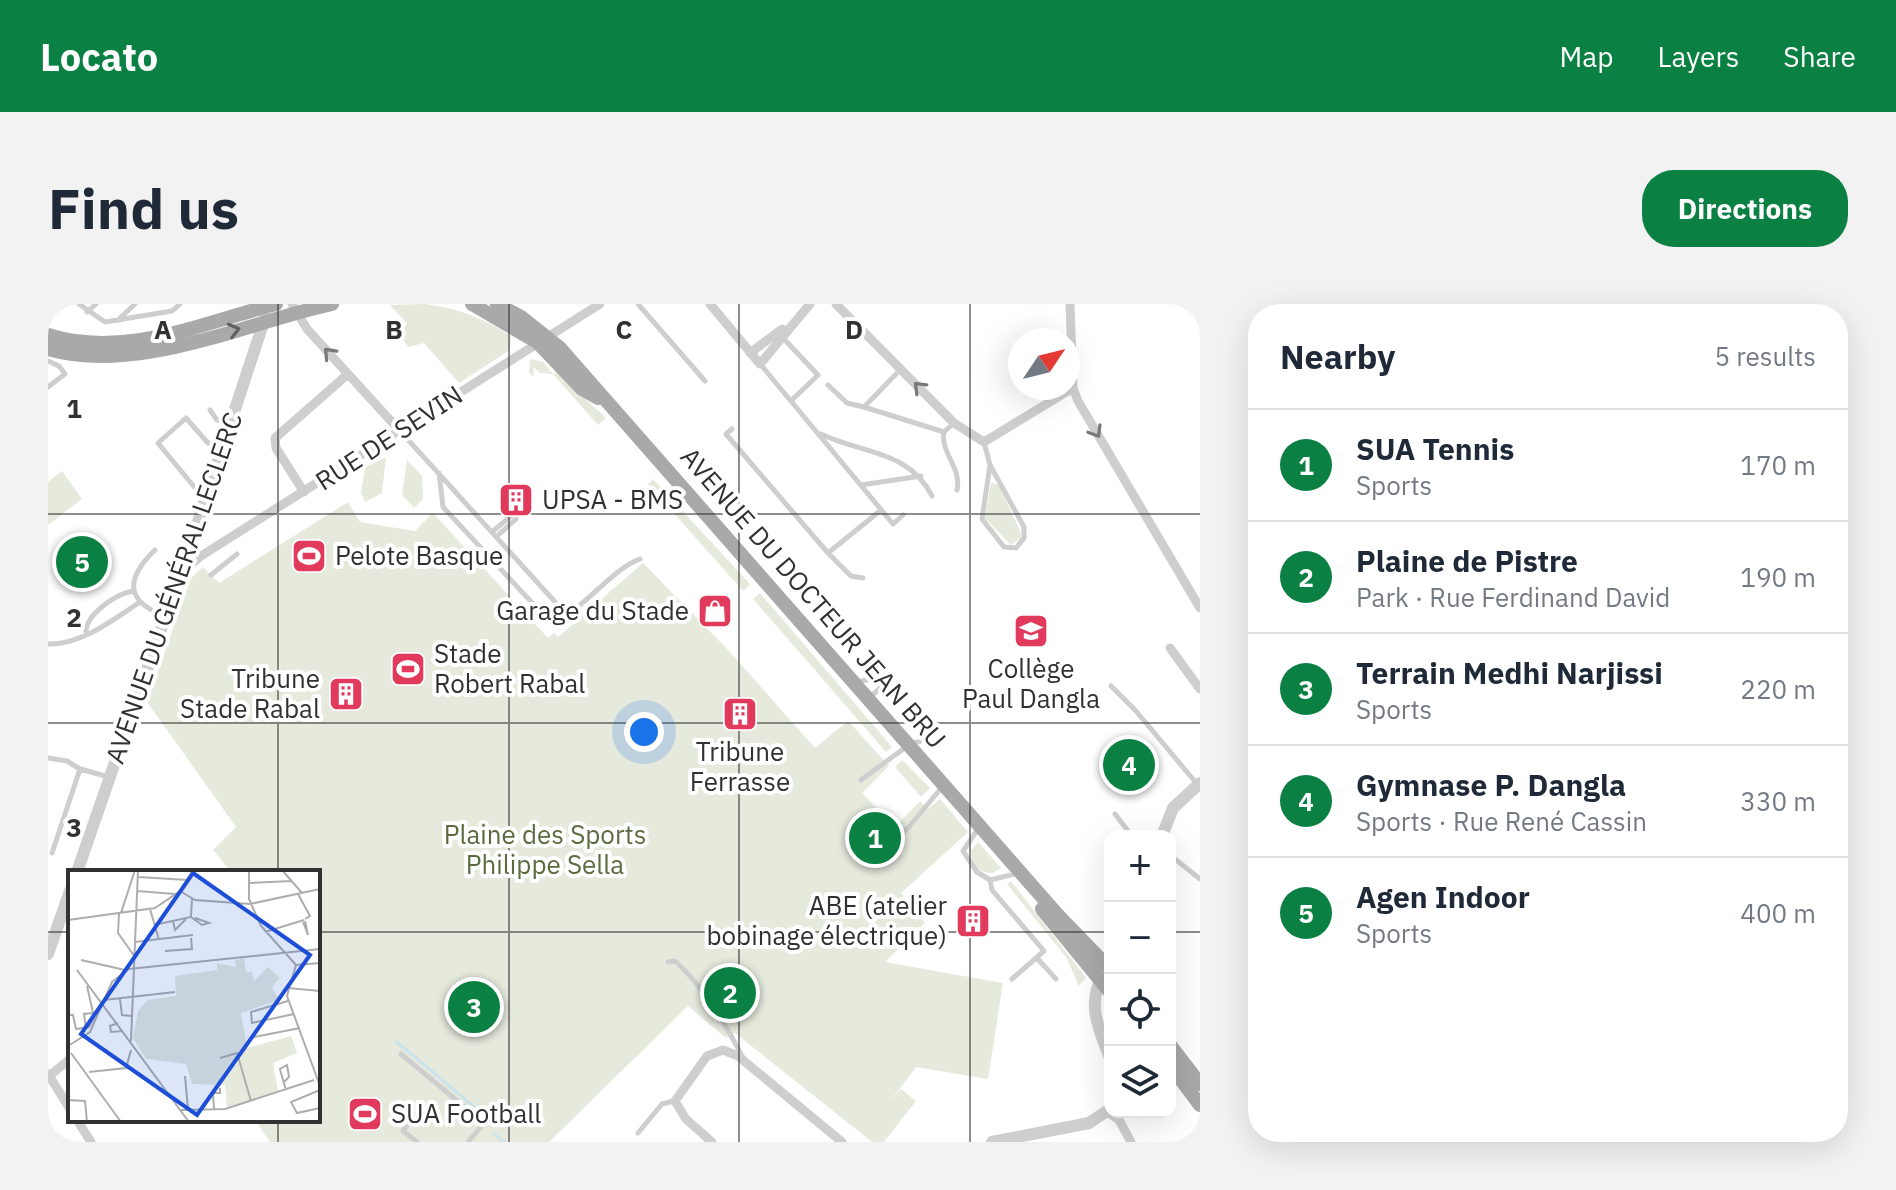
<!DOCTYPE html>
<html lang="en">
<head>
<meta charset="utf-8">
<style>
	body { margin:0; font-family:"IBM Plex Sans",sans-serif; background:#f2f2f3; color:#1f2937 }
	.controls { position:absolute; right:24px; bottom:24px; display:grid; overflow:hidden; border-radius:16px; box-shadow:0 8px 32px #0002 }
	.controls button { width:72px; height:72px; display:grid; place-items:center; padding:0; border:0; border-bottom:2px solid #e0e1e3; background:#fff; color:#1f2937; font:40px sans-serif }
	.compass { position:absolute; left:960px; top:24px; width:72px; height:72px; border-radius:50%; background:#fff; box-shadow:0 8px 32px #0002; rotate:55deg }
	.you { position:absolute; left:596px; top:428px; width:28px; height:28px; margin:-20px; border:6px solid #fff; border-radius:50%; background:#1a73e8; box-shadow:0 0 0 12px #1a73e833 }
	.badge { display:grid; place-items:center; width:52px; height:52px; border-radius:50%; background:#0b8043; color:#fff; font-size:26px; font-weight:700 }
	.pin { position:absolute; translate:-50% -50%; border:4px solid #fff; box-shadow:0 2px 8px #0006 }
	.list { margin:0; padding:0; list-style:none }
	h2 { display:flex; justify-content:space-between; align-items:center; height:104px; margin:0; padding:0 32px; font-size:34px }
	h2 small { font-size:26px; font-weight:400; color:#747a83 }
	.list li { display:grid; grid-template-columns:52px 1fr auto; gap:24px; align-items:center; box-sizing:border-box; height:112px; padding:0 32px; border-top:2px solid #e0e1e3 }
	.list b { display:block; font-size:30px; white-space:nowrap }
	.list p { margin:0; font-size:26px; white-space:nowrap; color:#747a83 }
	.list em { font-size:26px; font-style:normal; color:#747a83 }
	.icon { flex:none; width:44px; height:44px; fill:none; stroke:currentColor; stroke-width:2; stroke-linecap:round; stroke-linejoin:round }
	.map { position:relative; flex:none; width:1152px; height:838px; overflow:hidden; border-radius:32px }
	header { display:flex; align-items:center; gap:48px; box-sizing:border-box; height:112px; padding:0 40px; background:#0b8043; color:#fff }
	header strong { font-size:38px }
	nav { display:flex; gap:44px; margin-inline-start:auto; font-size:28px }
	.intro { display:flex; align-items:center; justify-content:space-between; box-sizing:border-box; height:192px; padding:0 48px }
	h1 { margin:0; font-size:56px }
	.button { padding:20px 36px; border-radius:32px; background:#0b8043; color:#fff; font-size:28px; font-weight:700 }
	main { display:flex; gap:48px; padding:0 48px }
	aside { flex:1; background:#fff; border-radius:32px; box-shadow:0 8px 32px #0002 }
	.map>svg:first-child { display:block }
</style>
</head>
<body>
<header>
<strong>Locato</strong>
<nav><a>Map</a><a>Layers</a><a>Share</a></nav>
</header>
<div class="intro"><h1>Find us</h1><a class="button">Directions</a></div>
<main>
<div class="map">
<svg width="1152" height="838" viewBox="0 0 1152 838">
	<rect width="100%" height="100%" fill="#fff"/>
	<path fill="#e6eadd" d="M377 0C409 4 435 14 463 32L462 46 411 79 376 39 360 43 352 31 359 19 342 1Z
		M482 55 495 58 505 70 508 68 558 114 550 121 505 70 492 69 486 63 485 73 481 68Z
		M338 153 334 189 317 198 313 189 317 163Z
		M359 156 374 172 375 195 366 204 354 191Z
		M14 167 34 195 0 221V178Z
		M605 175 702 280 695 287 600 180Z
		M943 178 951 181 973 229V234L963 241 937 214Z
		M300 198 312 218 367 227 385 209 500 334 506 329 510 333 595 259 682 348 767 444 800 417 841 462 814 489 847 523 872 497 880 505 892 495 920 528 853 589 877 619 837 658 955 679 940 775 868 763 841 799 853 785 868 797 836 838H824L687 729 678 734 640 702 501 838H222L207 816H270V568H183L165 546 188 523 99 398 143 274 155 263 171 279Z
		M712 289 844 443 838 448 705 295Z
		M854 456 882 484 873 493 847 463Z
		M930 538 953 564 945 569C932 570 923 562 923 547Z
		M963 577 1038 674 1031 682 1018 653 959 580Z"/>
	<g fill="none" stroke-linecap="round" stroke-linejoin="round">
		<path stroke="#cae2ea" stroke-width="3" d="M349 738 431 807
			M447 831 456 838"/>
		<path stroke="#cecece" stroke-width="5" d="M31 0 57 18 124 7 132 0
			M590 0 657 77
			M39 8 48 0
			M70 16 87 0
			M735 34 770 71 743 97
			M0 57 11 62 17 70 0 83
			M713 61 845 220 855 211
			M852 66 816 103 896 128 906 119
			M780 81 799 99 816 103
			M162 106 169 116 181 120
			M684 125 678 130 780 249 833 206
			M353 128 518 310
			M896 128C892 148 914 164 909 186
			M773 130C814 150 861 146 884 192
			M936 138 942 161 934 215 956 243 968 244 976 234V223L942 161
			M391 169 395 203 501 317C528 316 561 266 592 255
			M813 181 873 172
			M157 196 110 139 138 114 160 139 173 143
			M444 228 464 211
			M448 233 468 215
			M107 246C78 274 76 297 117 312
			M780 249 803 272 815 274
			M163 271 189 250
			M38 328C38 310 69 289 86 287
			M0 340C33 341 65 316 92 298
			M809 378 832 373
			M1063 382 1088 407 1149 480
			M822 393 837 380
			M0 454 19 457 32 465
			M813 476 862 440 873 437
			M1067 510 1084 532
			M930 525 915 547 929 568 942 576 971 569
			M834 531 844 537 860 524 894 483
			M4 549 32 465 61 473
			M1122 551 1152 575
			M942 576 944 586 996 647 964 675
			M989 654 1008 675
			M620 658 627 657C655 682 677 719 694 752
			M353 750 436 819 420 838
			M369 808 355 827 369 838
			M590 829 614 800 626 797"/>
		<path stroke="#cecece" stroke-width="9" d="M244 0 259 25 352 127
			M662 0 712 60 762 0
			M788 0 906 119 936 138 1025 84
			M1022 0 1025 84 1030 97 1152 304
			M702 49 734 25
			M256 188 228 144 227 134 300 70
			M134 268 153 252 552 0
			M1122 344 1152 385
			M0 770 22 805
			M1 772 22 755
			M1060 808 1071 816 1083 838
			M29 816 43 838
			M664 838 638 815 627 797 659 752 675 746 690 752 794 838"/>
		<path stroke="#cecece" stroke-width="12" d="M1114 532 1125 504 1152 479
			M29 568 145 233 217 14
			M0 650 22 587
			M1055 671C1038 700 1051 726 1062 754
			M944 838 1041 819 1062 805"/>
		<path stroke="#a9a9a9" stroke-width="14" d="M424 0 489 38 534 85 550 94
			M449 0 473 13 512 44 1009 610 1062 665
			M0 31C76 55 154 19 228 0
			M0 45C88 71 197 19 284 0
			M994 605 1062 688
			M1122 741 1152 780
			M1122 761 1152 801"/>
	</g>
	<defs><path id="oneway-chevron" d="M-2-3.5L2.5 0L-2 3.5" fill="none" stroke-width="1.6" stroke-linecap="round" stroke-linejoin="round" transform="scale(2)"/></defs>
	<use stroke="#616161" href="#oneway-chevron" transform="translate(186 26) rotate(-14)"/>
	<g stroke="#787878">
		<use href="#oneway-chevron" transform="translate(281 49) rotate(-133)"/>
		<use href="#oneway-chevron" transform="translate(871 83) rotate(-135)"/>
		<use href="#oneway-chevron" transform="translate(1048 128) rotate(59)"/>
	</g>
	<path fill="none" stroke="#313131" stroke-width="2" stroke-opacity="0.55" d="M230 0V568M461 0V838M691 0V838M922 0V838M0 210H1152M0 419H1152M0 628H22M270 628H1062M1122 628H1152M230 816V838"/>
	<defs>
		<g id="building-square" transform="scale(1.8)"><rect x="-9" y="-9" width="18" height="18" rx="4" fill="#e13a5c" stroke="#fff"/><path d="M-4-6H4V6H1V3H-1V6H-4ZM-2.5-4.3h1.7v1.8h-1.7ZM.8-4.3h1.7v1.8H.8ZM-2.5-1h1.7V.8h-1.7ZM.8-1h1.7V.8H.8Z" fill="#fff"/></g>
		<g id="stadium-square" transform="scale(1.8)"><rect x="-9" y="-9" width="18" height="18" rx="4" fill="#e13a5c" stroke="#fff"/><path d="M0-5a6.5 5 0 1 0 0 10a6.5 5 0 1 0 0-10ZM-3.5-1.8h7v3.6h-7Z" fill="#fff"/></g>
		<g id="shop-square" transform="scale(1.8)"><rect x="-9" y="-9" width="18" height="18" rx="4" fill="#e13a5c" stroke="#fff"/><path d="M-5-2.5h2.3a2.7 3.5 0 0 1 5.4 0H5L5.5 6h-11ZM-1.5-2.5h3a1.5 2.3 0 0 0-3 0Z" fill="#fff"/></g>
		<g id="school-square" transform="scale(1.8)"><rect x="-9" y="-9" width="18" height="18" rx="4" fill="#e13a5c" stroke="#fff"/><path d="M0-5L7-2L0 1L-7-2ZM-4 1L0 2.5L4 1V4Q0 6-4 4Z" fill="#fff"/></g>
	</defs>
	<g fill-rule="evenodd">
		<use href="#building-square" x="468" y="196"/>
		<use href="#stadium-square" x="261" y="252"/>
		<use href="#shop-square" x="667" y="307"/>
		<use href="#school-square" x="983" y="327"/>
		<use href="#stadium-square" x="360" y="365"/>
		<use href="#building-square" x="298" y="390"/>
		<use href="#building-square" x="692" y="410"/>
		<use href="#building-square" x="925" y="617"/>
		<use href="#stadium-square" x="317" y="810"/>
	</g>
	<g text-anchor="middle" stroke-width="8" stroke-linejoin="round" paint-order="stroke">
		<g font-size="26" fill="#313131" stroke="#fff">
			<text transform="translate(341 134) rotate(-33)" y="9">RUE DE SEVIN</text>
			<text transform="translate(126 284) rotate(-71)" y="9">AVENUE DU GÉNÉRAL LECLERC</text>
			<text transform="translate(765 294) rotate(49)" y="9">AVENUE DU DOCTEUR JEAN BRU</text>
		</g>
		<g font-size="26" fill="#313131" stroke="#fff" text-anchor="start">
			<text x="494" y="205">UPSA - BMS</text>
			<text x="287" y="261">Pelote Basque</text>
			<text x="641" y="316" text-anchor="end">Garage du Stade</text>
			<text x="386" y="359">Stade<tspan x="386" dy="30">Robert Rabal</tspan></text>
			<text x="983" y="374" text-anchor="middle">Collège<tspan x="983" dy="30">Paul Dangla</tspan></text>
			<text x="272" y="384" text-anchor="end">Tribune<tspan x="272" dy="30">Stade Rabal</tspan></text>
			<text x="692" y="457" text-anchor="middle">Tribune<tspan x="692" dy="30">Ferrasse</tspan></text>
			<text x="899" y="611" text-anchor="end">ABE (atelier<tspan x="899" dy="30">bobinage électrique)</tspan></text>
			<text x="343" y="819">SUA Football</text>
		</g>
		<g font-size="26" fill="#5a6c3f" stroke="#fff">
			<text x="497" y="540">Plaine des Sports<tspan x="497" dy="30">Philippe Sella</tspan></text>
		</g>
	</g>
	<g transform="translate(20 566)">
		<rect width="252" height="252" fill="#fff"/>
		<path d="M176 87 178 102H184L186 111 200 97 212 108 204 117 211 130 173 143 179 178 223 166 229 183 205 193 210 221 159 237 157 215 124 214 118 194 78 189 65 168 70 141 80 130 108 126 107 106 149 100V93L168 97 167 91Z" fill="#e6eadd"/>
		<path fill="none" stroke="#adadad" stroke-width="2" d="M181 0V29L193 56 228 95M214 0 234 23M70 7 120 10M182 13 224 11M69 21 107 24M112 21 127 30 182 34 252 19M230 24 242 46 237 49M82 39 91 70M53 43 67 0M51 44 50 63 67 87M123 47 134 55 141 53 127 48M0 50 87 38 112 21 125 0M105 51 107 60 118 49M235 52 240 65 237 51M86 55 123 47 124 29M197 62 236 50M67 72 125 65M97 81 124 79 123 68M13 90 57 100M228 95 219 126 252 216M228 95 252 93M9 100 121 252M220 118 252 121M52 129 54 145 64 146M36 130 107 122M220 131 183 142 184 153 226 144M0 145H5L8 159 21 157 26 147 19 116M50 153 42 156 43 162 55 161M18 159 16 144 25 143M186 167 232 158M63 171 70 0M0 176 22 162 44 112 61 99 252 79M3 183 53 252M152 188 169 183 183 231M21 202 58 198 63 180M117 206 120 239M216 212 221 207 219 195 212 199 213 203 218 220M252 220 223 232 229 243 252 238M0 230 17 231 19 252M113 240 157 239 246 210M146 240 145 223H152V218"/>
		<path fill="#1d4ed8" fill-opacity="0.15" stroke="#1d4ed8" stroke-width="4" d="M125 3 242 85 129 245 13 164Z"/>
		<rect width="252" height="252" fill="none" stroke="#313131" stroke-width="4"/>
	</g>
	<g font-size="26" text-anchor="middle" font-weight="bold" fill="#313131" stroke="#fff" stroke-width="8" stroke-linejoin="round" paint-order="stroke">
		<text x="115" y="35">A</text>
		<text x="346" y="35">B</text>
		<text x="576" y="35">C</text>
		<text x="806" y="35">D</text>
		<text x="26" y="114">1</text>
		<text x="26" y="323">2</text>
		<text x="26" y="533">3</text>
	</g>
</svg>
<div class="controls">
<button>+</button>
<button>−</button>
<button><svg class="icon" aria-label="locate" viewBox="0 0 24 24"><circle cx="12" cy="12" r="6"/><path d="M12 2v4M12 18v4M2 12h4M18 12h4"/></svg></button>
<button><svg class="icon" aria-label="layers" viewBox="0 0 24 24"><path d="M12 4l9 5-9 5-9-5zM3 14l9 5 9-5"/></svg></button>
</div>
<svg class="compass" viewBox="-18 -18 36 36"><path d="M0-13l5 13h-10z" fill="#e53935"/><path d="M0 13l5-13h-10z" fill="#747a83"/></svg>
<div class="you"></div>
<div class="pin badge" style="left:827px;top:534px">1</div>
<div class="pin badge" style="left:682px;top:689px">2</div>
<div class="pin badge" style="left:426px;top:703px">3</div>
<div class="pin badge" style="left:1081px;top:461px">4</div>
<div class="pin badge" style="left:34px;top:258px">5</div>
</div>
<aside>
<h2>Nearby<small>5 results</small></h2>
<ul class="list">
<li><span class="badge">1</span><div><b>SUA Tennis</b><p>Sports</p></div><em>170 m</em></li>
<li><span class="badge">2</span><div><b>Plaine de Pistre</b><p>Park · Rue Ferdinand David</p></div><em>190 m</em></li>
<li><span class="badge">3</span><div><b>Terrain Medhi Narjissi</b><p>Sports</p></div><em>220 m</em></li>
<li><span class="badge">4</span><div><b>Gymnase P. Dangla</b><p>Sports · Rue René Cassin</p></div><em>330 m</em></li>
<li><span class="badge">5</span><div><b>Agen Indoor</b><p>Sports</p></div><em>400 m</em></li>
</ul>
</aside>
</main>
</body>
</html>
